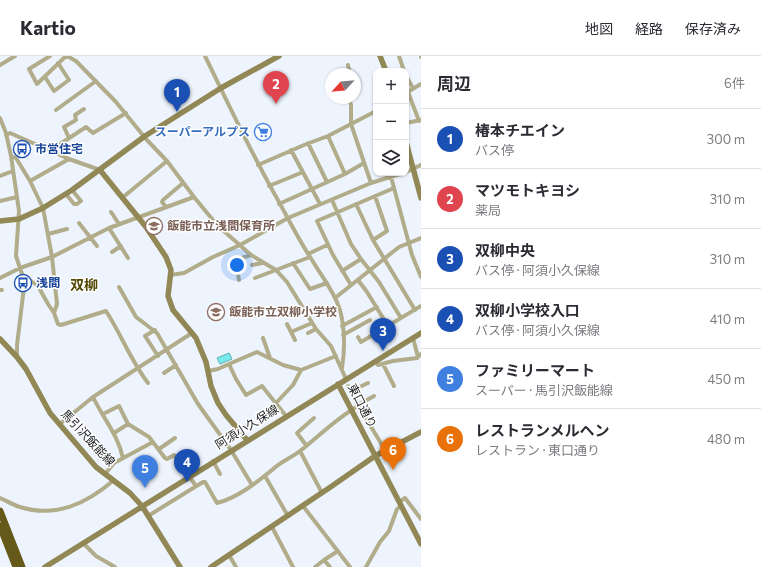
<!DOCTYPE html>
<html lang="ja">
<head>
<meta charset="utf-8">
<style>
	body { margin:0; font-family:Commissioner,"Noto Sans JP",sans-serif; background:#f7f7f7; color:#2b2b33 }
	.controls { position:absolute; right:12px; top:12px; display:grid; overflow:hidden; border-radius:8px; box-shadow:0 1px 3px #0004 }
	.controls button { width:36px; height:36px; display:grid; place-items:center; padding:0; border:0; border-bottom:1px solid #e1e1e2; background:#fff; color:#2b2b33; font:20px sans-serif }
	.compass { position:absolute; left:325px; top:12px; width:36px; height:36px; border-radius:50%; background:#fff; box-shadow:0 1px 3px #0004; rotate:244deg }
	.you { position:absolute; left:237px; top:209px; width:14px; height:14px; margin:-10px; border:3px solid #fff; border-radius:50%; background:#1a73e8; box-shadow:0 0 0 6px #1a73e833 }
	.badge { display:grid; place-items:center; width:26px; height:26px; border-radius:50%; background:#0b8043; color:#fff; font-size:13px; font-weight:700 }
	.pin { position:absolute; translate:-50% -33px; filter:drop-shadow(0 1px 2px #0008) }
	.pin::after { content:''; position:absolute; top:21px; width:14px; height:12px; background:inherit; clip-path:polygon(0 0,100% 0,50% 100%) }
	.list { margin:0; padding:0; list-style:none }
	h2 { display:flex; justify-content:space-between; align-items:center; height:52px; margin:0; padding:0 16px; font-size:17px }
	h2 small { font-size:13px; font-weight:400; color:#7c7c81 }
	.list li { display:grid; grid-template-columns:26px 1fr auto; gap:12px; align-items:center; box-sizing:border-box; height:60px; padding:0 16px; border-top:1px solid #e1e1e2 }
	.list b { display:block; font-size:15px; white-space:nowrap }
	.list p { margin:0; font-size:13px; white-space:nowrap; color:#7c7c81 }
	.list em { font-size:13px; font-style:normal; color:#7c7c81 }
	.icon { flex:none; width:22px; height:22px; fill:none; stroke:currentColor; stroke-width:2; stroke-linecap:round; stroke-linejoin:round }
	.map { position:relative; flex:none; width:421px; height:511px; overflow:hidden }
	header { display:flex; align-items:center; gap:24px; box-sizing:border-box; height:56px; padding:0 20px; background:#fff; border-bottom:1px solid #e1e1e2 }
	header strong { font-size:19px }
	nav { display:flex; gap:22px; margin-inline-start:auto; font-size:14px }
	main { display:flex }
	aside { flex:1; background:#fff }
	.map>svg:first-child { display:block }
</style>
</head>
<body>
<header>
<strong>Kartio</strong>
<nav><a>地図</a><a>経路</a><a>保存済み</a></nav>
</header>
<main>
<div class="map">
<svg width="421" height="511" viewBox="0 0 421 511">
	<rect width="100%" height="100%" fill="#eef4fe"/>
	<path fill="#78eaec" stroke="#5eafb1" d="M229 297 232 303 220 308 217 302Z"/>
	<g fill="none" stroke-linecap="round" stroke-linejoin="round">
		<path stroke="#b1ac8a" stroke-width="4" d="M50 0 29 13 37 28 66 0
			M67 0 76 5 116 46 146 83 167 105 194 141
			M205 0C229 49 252 99 279 146 290 166 300 186 312 204 322 221 334 235 340 254 345 273 345 293 342 312
			M399 0 404 15
			M421 0V1
			M0 9 15 0
			M348 9 350 18
			M406 20 413 32
			M45 21 54 35 69 24 58 7
			M408 36 419 65
			M406 37 421 28
			M349 42 351 49V68L371 127
			M56 54 96 25
			M374 56 376 65
			M0 62 6 77 11 100 19 155 16 200 23 221 24 231 17 289V300
			M406 67 421 64
			M6 79 10 77 69 103 100 114
			M328 80 345 118
			M69 82 64 71 76 64 75 59 84 53
			M308 87 327 126
			M51 94 86 71 93 77 126 57
			M291 94 320 148
			M11 100 16 102 30 125 43 152 52 201 57 248 54 257
			M258 109 304 89 328 80 376 55
			M406 116 421 109
			M390 117 412 199 421 221
			M0 120 13 115
			M30 125 69 103
			M269 130 303 116
			M66 138 74 148H77L81 145 72 134
			M122 142 167 105
			M332 144 351 188 361 203 379 226 401 262
			M0 145 17 141
			M279 148 345 118 364 107
			M356 148 373 184 415 254
			M166 151 162 146 163 144 183 127
			M111 156 119 168
			M79 167 97 190
			M109 172 128 202
			M48 178 67 173
			M373 184 387 175 375 140
			M112 196 121 190
			M308 198 327 189
			M293 207 310 233 327 227
			M252 209 262 207
			M342 215 361 203
			M23 219 38 230 48 248 54 257 58 268 61 269 106 255C121 278 131 305 148 327
			M170 219 184 217 213 201 240 189 288 162 371 127 403 117
			M0 222 20 212 52 201 109 172 194 141 217 169 251 199 276 214 287 226 316 273 331 290 346 323
			M255 222 310 201
			M239 224 235 204 251 199
			M358 224 367 236 388 270
			M351 229 333 199 317 165 394 132
			M119 231 136 261 157 277 198 348 231 394 252 429
			M0 234H2
			M335 242 399 191 421 182
			M287 268 295 284
			M342 270 377 251
			M155 274 145 280 158 300
			M291 276 312 267
			M308 277 316 273
			M343 279 370 264
			M358 281 361 286 421 250
			M263 282 270 302
			M413 282 418 301
			M376 305 378 309 393 305 417 302 421 298
			M229 308 257 296 283 309 301 314 336 300
			M383 308 394 330
			M208 315 218 313 229 308 236 323 246 339 262 330 286 360
			M164 317 176 309
			M348 330 358 349 385 394
			M351 335 368 327
			M93 341C103 362 118 379 123 402
			M276 347 293 329 301 314
			M358 349 374 340
			M103 358 119 350 128 368 149 381 165 402 167 403 174 399 196 430
			M60 368 93 341 192 277
			M114 377 128 368
			M306 389 297 377 314 362
			M159 393 175 382
			M300 395 322 437
			M213 405 220 418
			M105 418 114 407 153 386
			M265 420 288 460
			M0 442C7 445 13 449 20 451 56 462 86 448 114 424
			M399 446 405 442 421 463
			M303 450 350 511
			M148 460 203 426H205L217 447C237 442 256 427 272 414 280 406 291 402 300 395 319 380 337 362 358 350
			M272 471 293 511
			M83 487 96 500 115 511
			M229 499 236 511
			M315 511 324 504
			M330 511 324 504 338 495
			M366 511 380 486 389 475 397 453 401 450"/>
		<path stroke="#918855" stroke-width="5.5" d="M380 0 386 15
			M406 86 421 142
			M100 114 146 171 166 201 171 214 168 240 173 254 196 282 206 306 211 330 218 347 226 359 247 384
			M0 165 19 163 43 152 72 134 145 80 221 32 279 0
			M0 283 17 301 26 313 50 357 96 411 130 437 142 450 180 511
			M338 328 421 488
			M45 511 421 277
			M211 511 332 430 375 400 421 376"/>
		<path stroke="#645919" stroke-width="7" d="M0 455 22 511
			M0 470 16 511"/>
	</g>
	<defs>
		<g id="supermarket-ring" transform="scale(0.9)"><circle r="9.5" fill="#fff" stroke="#3f7fe0" stroke-width="1.5"/><path d="M-6-5.5h2.5l.6 2H6L4.5 2H-2.5L-4.4-4H-6ZM-1.5 3.2a1.3 1.3 0 1 0 .1 0ZM3 3.2a1.3 1.3 0 1 0 .1 0Z" fill="#3f7fe0"/></g>
		<g id="bus-ring" transform="scale(0.9)"><circle r="9.5" fill="#fff" stroke="#1a4fb4" stroke-width="1.5"/><path d="M-5-6H5V4H4V6H2V4H-2V6H-4V4H-5ZM-3.5-4V0h7V-4ZM-3.5 1.2v1.5H-2V1.2ZM2 1.2v1.5H3.5V1.2Z" fill="#1a4fb4"/></g>
		<g id="school-ring" transform="scale(0.9)"><circle r="9.5" fill="#fff" stroke="#8d6e63" stroke-width="1.5"/><path d="M0-5L7-2L0 1L-7-2ZM-4 1L0 2.5L4 1V4Q0 6-4 4Z" fill="#8d6e63"/></g>
	</defs>
	<g fill-rule="evenodd">
		<use href="#supermarket-ring" x="263" y="76"/>
		<use href="#bus-ring" x="22" y="93"/>
		<use href="#school-ring" x="154" y="170"/>
		<use href="#bus-ring" x="23" y="227"/>
		<use href="#school-ring" x="216" y="256"/>
	</g>
	<g text-anchor="middle" stroke-width="3" stroke-linejoin="round" paint-order="stroke">
		<g font-size="12" font-weight="bold" fill="#366cbe" stroke="#fff" text-anchor="end">
			<text x="250" y="80">スーパーアルプス</text>
		</g>
		<g font-size="12" font-weight="bold" fill="#164399" stroke="#fff" text-anchor="start">
			<text x="35" y="97">市営住宅</text>
			<text x="36" y="231">浅間</text>
		</g>
		<g font-size="12" font-weight="bold" fill="#785e54" stroke="#fff" text-anchor="start">
			<text x="167" y="174">飯能市立浅間保育所</text>
			<text x="229" y="260">飯能市立双柳小学校</text>
		</g>
		<g font-size="12" fill="#222427" stroke="#fff">
			<text transform="translate(362 350) rotate(63)" y="4">東口通り</text>
			<text transform="translate(247 371) rotate(-32)" y="4">阿須小久保線</text>
			<text transform="translate(88 382) rotate(47)" y="4">馬引沢飯能線</text>
		</g>
		<g font-size="14" font-weight="bold" fill="#524603" stroke="#fff">
			<text x="84" y="234">双柳</text>
		</g>
	</g>
</svg>
<div class="controls">
<button>+</button>
<button>−</button>
<button><svg class="icon" aria-label="layers" viewBox="0 0 24 24"><path d="M12 4l9 5-9 5-9-5zM3 14l9 5 9-5"/></svg></button>
</div>
<svg class="compass" viewBox="-18 -18 36 36"><path d="M0-13l5 13h-10z" fill="#e53935"/><path d="M0 13l5-13h-10z" fill="#7c7c81"/></svg>
<div class="you"></div>
<div class="pin badge" style="left:177px;top:56px;background:#1a4fb4">1</div>
<div class="pin badge" style="left:276px;top:48px;background:#e0444e">2</div>
<div class="pin badge" style="left:383px;top:295px;background:#1a4fb4">3</div>
<div class="pin badge" style="left:187px;top:426px;background:#1a4fb4">4</div>
<div class="pin badge" style="left:145px;top:432px;background:#3f7fe0">5</div>
<div class="pin badge" style="left:393px;top:414px;background:#e8710a">6</div>
</div>
<aside>
<h2>周辺<small>6件</small></h2>
<ul class="list">
<li><span class="badge" style="background:#1a4fb4">1</span><div><b>椿本チエイン</b><p>バス停</p></div><em>300 m</em></li>
<li><span class="badge" style="background:#e0444e">2</span><div><b>マツモトキヨシ</b><p>薬局</p></div><em>310 m</em></li>
<li><span class="badge" style="background:#1a4fb4">3</span><div><b>双柳中央</b><p>バス停 · 阿須小久保線</p></div><em>310 m</em></li>
<li><span class="badge" style="background:#1a4fb4">4</span><div><b>双柳小学校入口</b><p>バス停 · 阿須小久保線</p></div><em>410 m</em></li>
<li><span class="badge" style="background:#3f7fe0">5</span><div><b>ファミリーマート</b><p>スーパー · 馬引沢飯能線</p></div><em>450 m</em></li>
<li><span class="badge" style="background:#e8710a">6</span><div><b>レストランメルヘン</b><p>レストラン · 東口通り</p></div><em>480 m</em></li>
</ul>
</aside>
</main>
</body>
</html>
